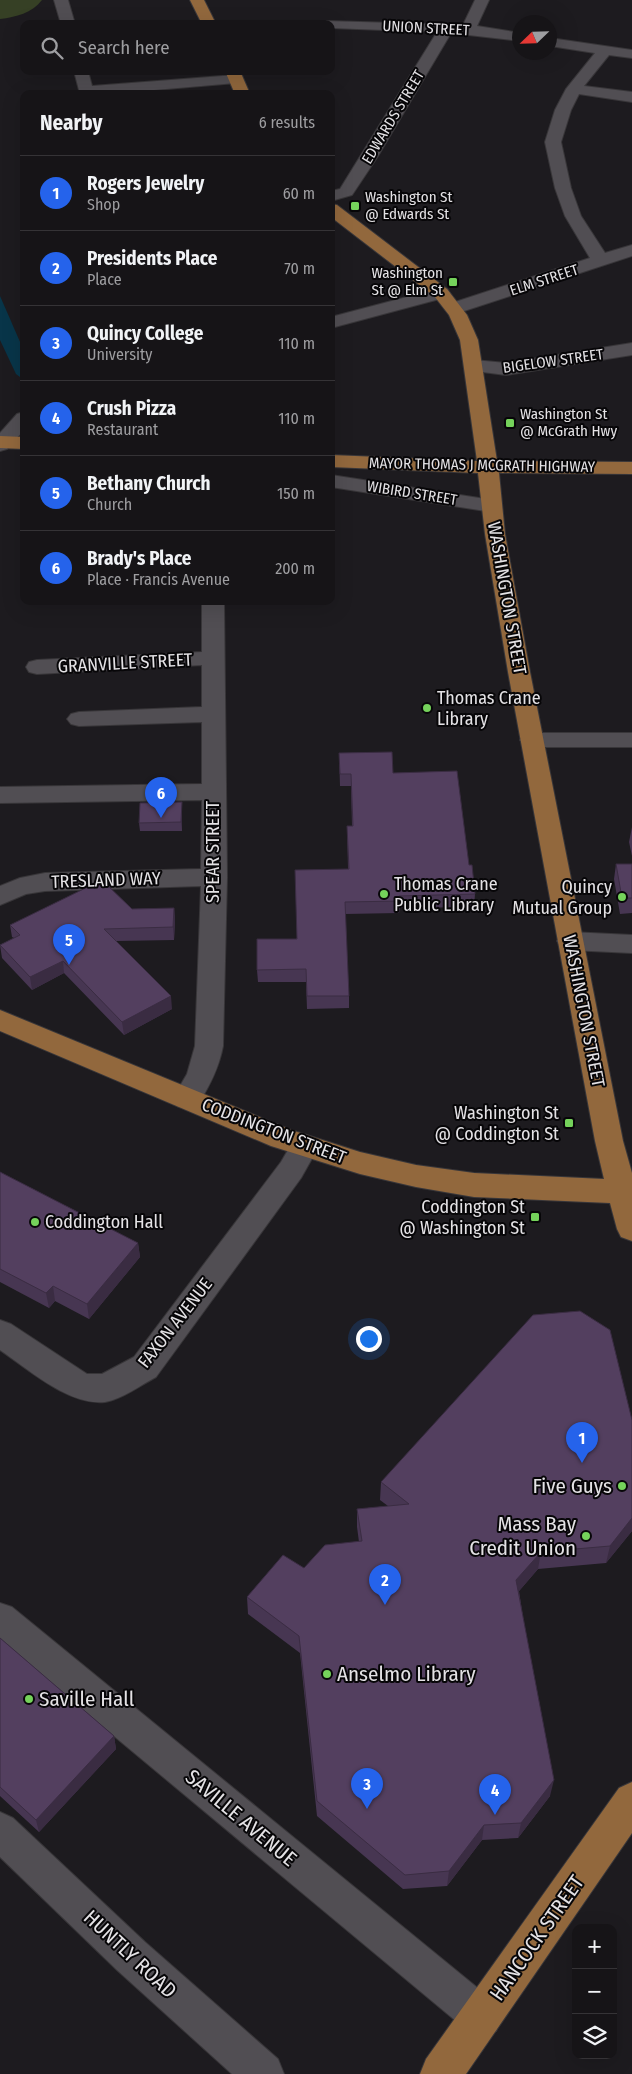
<!DOCTYPE html>
<html lang="en">
<head>
<meta charset="utf-8">
<style>
	body { margin:0; font-family:"Fira Sans Condensed",sans-serif; background:#232124; color:#f1f3f6 }
	.controls { position:absolute; right:15px; bottom:15px; display:grid; overflow:hidden; border-radius:10px; box-shadow:0 5px 20px #0002 }
	.controls button { width:45px; height:45px; display:grid; place-items:center; padding:0; border:0; border-bottom:1px solid #353336; background:#161417; color:#f1f3f6; font:25px sans-serif }
	.compass { position:absolute; left:512px; top:15px; width:45px; height:45px; border-radius:50%; background:#161417; box-shadow:0 5px 20px #0002; rotate:247deg }
	.you { position:absolute; left:368px; top:1338px; width:18px; height:18px; margin:-12px; border:4px solid #fff; border-radius:50%; background:#1a73e8; box-shadow:0 0 0 8px #1a73e833 }
	.badge { display:grid; place-items:center; width:32px; height:32px; border-radius:50%; background:#2563eb; color:#fff; font-size:16px; font-weight:700 }
	.pin { position:absolute; translate:-50% -41px; filter:drop-shadow(0 1px 2px #0008) }
	.pin::after { content:''; position:absolute; top:26px; width:18px; height:15px; background:inherit; clip-path:polygon(0 0,100% 0,50% 100%) }
	.list { margin:0; padding:0; list-style:none }
	h2 { display:flex; justify-content:space-between; align-items:center; height:65px; margin:0; padding:0 20px; font-size:21px }
	h2 small { font-size:16px; font-weight:400; color:#9e9ea1 }
	.list li { display:grid; grid-template-columns:32px 1fr auto; gap:15px; align-items:center; box-sizing:border-box; height:75px; padding:0 20px; border-top:1px solid #353336 }
	.list b { display:block; font-size:19px; white-space:nowrap }
	.list p { margin:0; font-size:16px; white-space:nowrap; color:#9e9ea1 }
	.list em { font-size:16px; font-style:normal; color:#9e9ea1 }
	.icon { flex:none; width:28px; height:28px; fill:none; stroke:currentColor; stroke-width:2; stroke-linecap:round; stroke-linejoin:round }
	.map { position:relative; flex:none; width:632px; height:2074px; overflow:hidden }
	.search { position:absolute; background:#161417; box-shadow:0 5px 20px #0002; left:20px; top:20px; width:315px; height:55px; display:flex; align-items:center; gap:12px; box-sizing:border-box; padding:0 18px; border-radius:10px; color:#9e9ea1; font-size:19px }
	.panel { position:absolute; background:#161417; box-shadow:0 5px 20px #0002; left:20px; top:90px; width:315px; height:515px; border-radius:10px }
	.map>svg:first-child { display:block }
</style>
</head>
<body>
<div class="map">
<svg width="632" height="2074" viewBox="0 0 632 2074">
	<rect width="100%" height="100%" fill="#1d1b1f"/>
	<path fill="#364025" d="M0 0H42C32 13 16 17 0 19Z"/>
	<path fill="#083549" d="M0 296 24 351V380L16 374 0 340Z"/>
	<g fill="none" stroke-linecap="round" stroke-linejoin="round">
		<g stroke="#383639" stroke-width="2">
			<path id="minor" d="M54 0H68L75 24H61Z
				M475 0H489L477 26 520 33V41L451 33 378 156 352 195 331 201V191L340 189 437 32 331 28V24H324L326 21 463 25Z
				M550 38 632 50V58L609 55 584 86 632 92V102L579 94 571 110 561 142 571 188 581 216 605 253 632 245V256L461 312 455 313 449 312 446 308 449 304 590 258 565 216 555 188 545 142 555 110 566 89 595 53 550 46Z
				M74 71H88L92 86 236 75 241 76 243 79 241 82 236 83 108 94H80Z
				M441 288 447 289 450 293 447 297 331 328V317Z
				M632 343V355L506 375 467 370 465 366 467 362 474 360 506 363Z
				M24 412V430L7 449 0 451V433L17 414Z
				M331 475 492 500 499 502 502 506 499 510 492 512 331 487Z
				M202 601H224L227 877 223 1046C219 1068 209 1087 197 1106L187 1109 177 1106 173 1098 187 1074 195 1046 201 886 45 891 26 894 0 905V886L20 878 45 873 201 869 202 800 0 803V787L202 784V722L79 726 71 724 67 719 71 714 79 712 202 707V665L37 674 29 672 26 667 29 662 37 660 202 652Z
				M532 733H632V747H532L524 745 520 740 524 735Z
				M570 932 632 935V953L570 950 561 947 557 941 561 935Z
				M305 1135 315 1138 319 1146 301 1178 156 1377C141 1385 122 1399 105 1402 69 1406 28 1369 0 1350V1320L11 1324 87 1374H102L134 1357 281 1162 295 1138Z
				M0 1603 12 1607 496 2003 502 2017 496 2031 482 2037 468 2031 0 1641Z
				M0 1812 13 1818 145 1942 278 2059 284 2074H232L117 1970 0 1857Z"/>
		</g>
		<g stroke="#383639" stroke-width="2">
			<path id="major" d="M190 0H204L216 24H202Z
				M225 71H240L250 94H235Z
				M331 204 337 205 447 289 467 315 478 340 497 461 632 462V474L499 473 505 534 530 672 623 1141 632 1173V1241L621 1237 617 1229 610 1203 474 1197 416 1187 360 1174 271 1146 0 1031V1010L291 1130 360 1152 416 1165 474 1173 604 1179 595 1141 508 672 485 534 478 473 331 467V455L477 461 460 340 449 315 435 297 331 217Z
				M0 436 24 437V449L0 448Z
				M632 1782V1833L466 2074H420L426 2059 619 1788Z"/>
		</g>
		<use href="#minor" fill="#514e53" fill-rule="evenodd"/>
		<use href="#major" fill="#92683d" fill-rule="evenodd"/>
	</g>
	<path fill="#473652" d="M339 753 393 773 469 865 475 894 474 907 400 908 399 913 345 914 349 996V1008L307 1009 306 982H258L257 970 296 939 348 869 347 826H352L351 786H340Z
		M182 811V831H140L139 823Z
		M632 827V856L629 842Z
		M616 864H632V913L620 914 614 879Z
		M174 908 175 920 174 940 116 941 172 1009 124 1035 64 973 32 990 2 958 0 945 14 938 12 937 10 925 132 909Z
		M0 1172 138 1243 140 1257 89 1319 55 1301 49 1308 0 1282Z
		M632 1420V1531L606 1563 538 1569 519 1591 550 1796 518 1838 482 1840 447 1886 403 1889 317 1816 300 1653 248 1614 247 1597 359 1542 357 1527V1509L388 1506 380 1500 381 1482Z
		M0 1638 114 1736 116 1749 39 1832 0 1796Z"/>
	<path fill="#3a2c42" d="M182 802V831L181 822Z
		M174 908 175 920 174 940 173 927Z
		M63 961 64 973 32 990 30 977Z
		M171 996 172 1009 124 1035 122 1022Z
		M138 1243 140 1257 89 1319 87 1304Z
		M53 1286 55 1301 49 1308 46 1293Z
		M632 1518V1531L606 1563 610 1546Z
		M541 1552 538 1569 514 1597 516 1580Z
		M114 1736 116 1749 39 1832 36 1820Z
		M554 1780 550 1796 518 1838 521 1823Z
		M484 1825 482 1840 447 1886 449 1871Z"/>
	<path fill="#533f5f" stroke="#3a2c42" d="M392 752 393 773 457 771 469 865H472L475 894 399 896 400 901 345 902 349 996H307L306 969 257 970V939H297L295 870 349 869 347 826H353L351 774H340L339 753Z
		M182 802 181 822 139 823 140 803Z
		M616 864H632V898H622Z
		M102 880 132 909 174 908 173 927 104 929 171 996 122 1022 63 961 30 977 0 945 20 935 10 925Z
		M0 1172 138 1243 87 1304 53 1286 46 1293 0 1269Z
		M580 1311 610 1330 632 1420V1518L610 1546 541 1552 516 1580 554 1780 521 1823 484 1825 449 1871 405 1875 317 1801 299 1636 247 1597 283 1555 304 1568 325 1545 362 1541 357 1509 409 1504 381 1482 533 1315Z
		M0 1638 114 1736 36 1820 0 1787Z"/>
	<g fill="#75d25b" stroke="#070608" stroke-width="2">
		<rect x="350" y="201" width="10" height="10" rx="2.5"/>
		<rect x="448" y="277" width="10" height="10" rx="2.5"/>
		<rect x="505" y="418" width="10" height="10" rx="2.5"/>
		<circle cx="427" cy="708" r="5"/>
		<circle cx="384" cy="894" r="5"/>
		<circle cx="622" cy="897" r="5"/>
		<rect x="564" y="1118" width="10" height="10" rx="2.5"/>
		<rect x="530" y="1212" width="10" height="10" rx="2.5"/>
		<circle cx="35" cy="1222" r="5"/>
		<circle cx="622" cy="1486" r="5"/>
		<circle cx="586" cy="1536" r="5"/>
		<circle cx="327" cy="1674" r="5"/>
		<circle cx="29" cy="1699" r="5"/>
	</g>
	<g text-anchor="middle" stroke-width="4" stroke-linejoin="round" paint-order="stroke">
		<g font-size="15" fill="#e4e2e5" stroke="#070608">
			<text transform="translate(426 28) rotate(3)" y="5">UNION STREET</text>
			<text transform="translate(393 117) rotate(-59)" y="5">EDWARDS STREET</text>
			<text transform="translate(544 280) rotate(-18)" y="5">ELM STREET</text>
			<text transform="translate(553 361) rotate(-8)" y="5">BIGELOW STREET</text>
			<text transform="translate(482 465) rotate(1)" y="5">MAYOR THOMAS J MCGRATH HIGHWAY</text>
			<text transform="translate(412 493) rotate(9)" y="5">WIBIRD STREET</text>
		</g>
		<g font-size="15" fill="#e4e2e5" stroke="#070608" text-anchor="start">
			<text x="365" y="202">Washington St<tspan x="365" dy="17">@ Edwards St</tspan></text>
			<text x="443" y="278" text-anchor="end">Washington<tspan x="443" dy="17">St @ Elm St</tspan></text>
			<text x="520" y="419">Washington St<tspan x="520" dy="17">@ McGrath Hwy</tspan></text>
		</g>
		<g font-size="18" fill="#e4e2e5" stroke="#070608">
			<text transform="translate(507 598) rotate(80)" y="6">WASHINGTON STREET</text>
			<text transform="translate(125 663) rotate(-3)" y="6">GRANVILLE STREET</text>
			<text transform="translate(213 852) rotate(-90)" y="6">SPEAR STREET</text>
			<text transform="translate(106 880) rotate(-2)" y="6">TRESLAND WAY</text>
			<text transform="translate(584 1011) rotate(79)" y="6">WASHINGTON STREET</text>
			<text transform="translate(274 1131) rotate(21)" y="6">CODDINGTON STREET</text>
			<text transform="translate(175 1323) rotate(-52)" y="6">FAXON AVENUE</text>
		</g>
		<g font-size="18" fill="#e4e2e5" stroke="#070608" text-anchor="start">
			<text x="437" y="704">Thomas Crane<tspan x="437" dy="21">Library</tspan></text>
			<text x="394" y="890">Thomas Crane<tspan x="394" dy="21">Public Library</tspan></text>
			<text x="612" y="893" text-anchor="end">Quincy<tspan x="612" dy="21">Mutual Group</tspan></text>
			<text x="559" y="1119" text-anchor="end">Washington St<tspan x="559" dy="21">@ Coddington St</tspan></text>
			<text x="525" y="1213" text-anchor="end">Coddington St<tspan x="525" dy="21">@ Washington St</tspan></text>
			<text x="45" y="1228">Coddington Hall</text>
		</g>
		<g font-size="21" fill="#e4e2e5" stroke="#070608" text-anchor="end">
			<text x="612" y="1493">Five Guys</text>
			<text x="576" y="1531">Mass Bay<tspan x="576" dy="24">Credit Union</tspan></text>
			<text x="337" y="1681" text-anchor="start">Anselmo Library</text>
			<text x="39" y="1706" text-anchor="start">Saville Hall</text>
		</g>
		<g font-size="21" fill="#e4e2e5" stroke="#070608">
			<text transform="translate(241 1818) rotate(40)" y="7">SAVILLE AVENUE</text>
			<text transform="translate(537 1938) rotate(-55)" y="7">HANCOCK STREET</text>
			<text transform="translate(130 1954) rotate(43)" y="7">HUNTLY ROAD</text>
		</g>
	</g>
</svg>
<div class="controls">
<button>+</button>
<button>−</button>
<button><svg class="icon" aria-label="layers" viewBox="0 0 24 24"><path d="M12 4l9 5-9 5-9-5zM3 14l9 5 9-5"/></svg></button>
</div>
<svg class="compass" viewBox="-18 -18 36 36"><path d="M0-13l5 13h-10z" fill="#e53935"/><path d="M0 13l5-13h-10z" fill="#9e9ea1"/></svg>
<div class="you"></div>
<div class="pin badge" style="left:582px;top:1463px">1</div>
<div class="pin badge" style="left:385px;top:1605px">2</div>
<div class="pin badge" style="left:367px;top:1809px">3</div>
<div class="pin badge" style="left:495px;top:1815px">4</div>
<div class="pin badge" style="left:69px;top:965px">5</div>
<div class="pin badge" style="left:161px;top:818px">6</div>
<div class="search"><svg class="icon" aria-label="search" viewBox="0 0 24 24"><circle cx="10" cy="10" r="6"/><path d="M15 15l6 6"/></svg>Search here</div>
<section class="panel">
<h2>Nearby<small>6 results</small></h2>
<ul class="list">
<li><span class="badge">1</span><div><b>Rogers Jewelry</b><p>Shop</p></div><em>60 m</em></li>
<li><span class="badge">2</span><div><b>Presidents Place</b><p>Place</p></div><em>70 m</em></li>
<li><span class="badge">3</span><div><b>Quincy College</b><p>University</p></div><em>110 m</em></li>
<li><span class="badge">4</span><div><b>Crush Pizza</b><p>Restaurant</p></div><em>110 m</em></li>
<li><span class="badge">5</span><div><b>Bethany Church</b><p>Church</p></div><em>150 m</em></li>
<li><span class="badge">6</span><div><b>Brady's Place</b><p>Place · Francis Avenue</p></div><em>200 m</em></li>
</ul>
</section>
</div>
</body>
</html>
